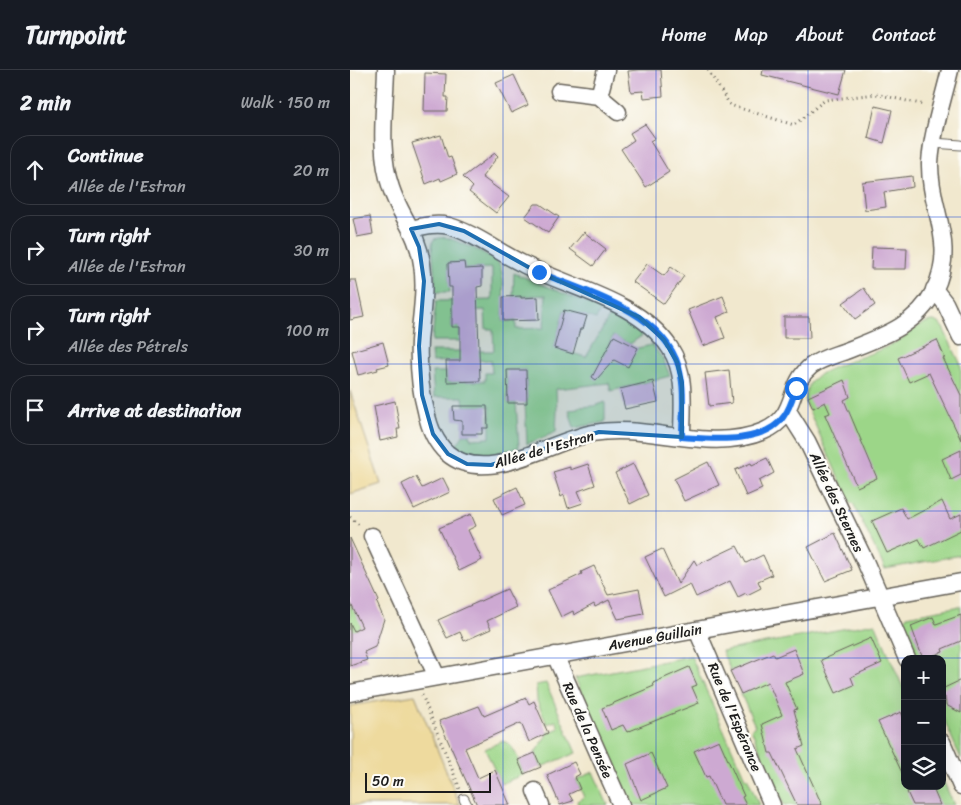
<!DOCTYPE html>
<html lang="en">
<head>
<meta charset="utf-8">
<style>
	body { margin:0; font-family:Sriracha,sans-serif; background:#20242c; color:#f1f3f6 }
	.controls { position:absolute; right:15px; bottom:15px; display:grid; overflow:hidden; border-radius:10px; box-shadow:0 5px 20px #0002 }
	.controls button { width:45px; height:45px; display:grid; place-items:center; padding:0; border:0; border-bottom:1px solid #363941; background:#171b24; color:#f1f3f6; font:25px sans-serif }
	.scale { position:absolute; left:15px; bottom:12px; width:126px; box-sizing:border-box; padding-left:5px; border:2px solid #1c1c1c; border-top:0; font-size:14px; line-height:18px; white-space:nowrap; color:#1c1c1c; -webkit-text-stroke:4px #fdfcf7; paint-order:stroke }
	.stop { position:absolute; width:15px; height:15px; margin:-11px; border:4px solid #1a73e8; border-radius:50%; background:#fff }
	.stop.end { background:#1a73e8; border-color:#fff; box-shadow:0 1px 5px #0008 }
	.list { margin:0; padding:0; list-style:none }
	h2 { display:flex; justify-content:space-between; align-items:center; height:65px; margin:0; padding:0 20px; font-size:21px }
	h2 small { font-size:16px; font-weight:400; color:#9ea1a6 }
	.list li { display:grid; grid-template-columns:32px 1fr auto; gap:15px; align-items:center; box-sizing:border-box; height:70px; margin:0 10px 10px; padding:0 10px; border:1px solid #363941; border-radius:20px }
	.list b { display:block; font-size:19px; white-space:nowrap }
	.list p { margin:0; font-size:16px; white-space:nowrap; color:#9ea1a6 }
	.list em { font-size:16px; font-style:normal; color:#9ea1a6 }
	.icon { flex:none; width:28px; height:28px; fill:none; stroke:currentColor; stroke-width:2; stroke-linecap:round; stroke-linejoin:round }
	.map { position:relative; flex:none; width:611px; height:735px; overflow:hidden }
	header { display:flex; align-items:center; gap:30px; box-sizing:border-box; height:70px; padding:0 25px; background:#171b24; border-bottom:1px solid #363941 }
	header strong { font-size:24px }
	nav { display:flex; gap:28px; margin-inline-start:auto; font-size:18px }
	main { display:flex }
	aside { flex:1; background:#171b24 }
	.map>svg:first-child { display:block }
</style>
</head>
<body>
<header>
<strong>Turnpoint</strong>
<nav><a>Home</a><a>Map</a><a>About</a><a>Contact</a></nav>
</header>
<main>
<aside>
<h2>2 min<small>Walk · 150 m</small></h2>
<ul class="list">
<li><svg class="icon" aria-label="ahead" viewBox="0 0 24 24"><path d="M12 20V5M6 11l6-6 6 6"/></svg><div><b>Continue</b><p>Allée de l'Estran</p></div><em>20 m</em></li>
<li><svg class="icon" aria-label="right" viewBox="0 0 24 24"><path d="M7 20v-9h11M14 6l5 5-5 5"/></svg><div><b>Turn right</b><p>Allée de l'Estran</p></div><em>30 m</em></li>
<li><svg class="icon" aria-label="right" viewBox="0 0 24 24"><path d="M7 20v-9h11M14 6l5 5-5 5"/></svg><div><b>Turn right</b><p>Allée des Pétrels</p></div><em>100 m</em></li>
<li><svg class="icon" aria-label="arrive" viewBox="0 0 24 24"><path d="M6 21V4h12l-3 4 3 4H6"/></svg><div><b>Arrive at destination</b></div></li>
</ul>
</aside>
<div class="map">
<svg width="611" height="735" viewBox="0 0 611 735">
	<rect width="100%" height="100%" fill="#fdfcf7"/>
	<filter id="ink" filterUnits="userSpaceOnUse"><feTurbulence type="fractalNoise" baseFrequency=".02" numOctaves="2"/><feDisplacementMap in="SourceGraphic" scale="10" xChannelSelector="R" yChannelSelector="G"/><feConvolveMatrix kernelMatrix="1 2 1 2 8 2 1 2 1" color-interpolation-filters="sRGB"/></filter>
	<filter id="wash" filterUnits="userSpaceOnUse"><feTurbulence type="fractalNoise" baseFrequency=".0096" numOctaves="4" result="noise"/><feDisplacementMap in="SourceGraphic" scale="20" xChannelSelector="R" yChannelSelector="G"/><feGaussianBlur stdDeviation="1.12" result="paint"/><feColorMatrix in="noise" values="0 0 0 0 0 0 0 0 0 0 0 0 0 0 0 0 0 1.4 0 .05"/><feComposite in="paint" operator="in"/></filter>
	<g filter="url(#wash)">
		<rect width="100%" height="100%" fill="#f1e8ce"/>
		<path fill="#9cd688" stroke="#5c7952" d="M95 167C107 171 140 184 148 193 156 203 153 238 153 251H166V259L194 258 196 225 163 227 164 203 251 239 246 249 214 240 204 278 236 287 261 244 293 265 280 274 263 266 254 285 302 275 313 289 320 306 261 321 259 313 206 319 207 341 206 362 177 374 175 333 177 332 176 300H155L156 309H157L158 333H166L169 377C148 383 126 391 106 376L114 364H120L121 369 140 368V336H114L113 327H84L82 302H97V312L135 311V303H142L141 290 82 292 81 281H144L143 259H136L135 240 102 241V257H110V271H82L86 231 142 230V198L115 199 114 192 98 193 100 222H86L82 174 84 169Z
			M584 251 589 253 593 258 611 295V485L535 499 503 433H500L455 332 456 323 459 315 462 310 472 303C496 290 524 285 548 271 560 264 570 251 584 251Z
			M255 332V352L224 358 219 340 228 339V337L244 336Z
			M0 532 2 536H4L12 552 10 558 4 561 0 570Z
			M611 536V689L592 645V589H568L553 552 557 546Z
			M525 553 555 622V716H592V708L604 735H434L401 659 405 656 372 581Z
			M341 586 395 708 397 707 409 735H282L225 608Z
			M196 613 226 683 191 697 185 683 198 663 209 658 206 651 197 654 187 631 186 615Z
			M152 671C165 673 169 693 174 704L151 714 135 679Z
			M243 702 258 735H228L227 731 234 727 226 710Z"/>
		<path fill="#eeda9e" stroke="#857b5d" d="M0 321 31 414 0 424Z
			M65 625 110 735H0V636Z"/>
		<g id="blocks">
			<path fill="#cda9d2" d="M288 0H311L313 26 294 28 293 21 281 22 278 1Z
				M413 0H496L489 24 412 5Z
				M75 3 96 4 95 27H98L97 41H74Z
				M164 5 178 35 161 43 146 13Z
				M525 36 542 40 534 73 518 68Z
				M295 54 305 68 300 71 319 102 296 117 271 79 284 70 280 63Z
				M91 65 98 88 101 87 107 104 91 111 90 108 76 114 62 73Z
				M145 83 148 86 132 107 159 127 146 143 119 122 123 117 113 107Z
				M562 106 563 117 534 122 536 137 515 140 512 112Z
				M185 134H190L209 147 198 163 175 147Z
				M20 146 23 164 7 167 3 149Z
				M234 162 256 179 243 196 220 179Z
				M522 177 557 178 556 199H521Z
				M114 192 115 199 132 198V216L127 217 130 311 97 312 96 291H110V257H102V217H99L98 193Z
				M297 194 314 206 321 197 334 206 314 234 283 212Z
				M0 210H6L14 247 0 250Z
				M514 218 525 235 505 249 493 233Z
				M171 226V228L188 227 189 250 153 251V227Z
				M373 226 379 242 367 247 375 268 353 276 338 240Z
				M214 240 237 246 233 259H230L223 284 204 278Z
				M434 247H459L460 268H434Z
				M264 266 288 278 278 297 264 290 246 310 242 307Z
				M587 270 595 288H593L611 325V370L579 303 559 312 548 288Z
				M33 272 39 295 27 298 28 300 8 305 2 281Z
				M157 300H176L177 333H158Z
				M379 300 382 333 359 336 355 303Z
				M494 310 500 327 494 330 527 408 507 417 475 345 480 343 475 332 463 338 458 327Z
				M303 311 308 332 275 339 270 319Z
				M45 331 50 359H47L48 367 30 371 24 336Z
				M103 336H137L138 358H132V364H112V351L104 350Z
				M611 380V405L601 410 592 389Z
				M417 388 424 403 409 411 412 419 396 426 385 400 401 393 402 395Z
				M358 392 369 415 334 431 324 409Z
				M238 394 245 415 228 421 233 433 218 438 214 425 211 427 203 402 220 397V400Z
				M283 394 298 425 280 434 265 403Z
				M66 407 72 418 93 408 100 422 64 439 52 414Z
				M167 417 175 435 152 445 144 428Z
				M592 431 600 449 611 444V460L574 478 569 469 537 483 522 451 551 438 557 449Z
				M121 444 126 456 118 460 132 490 109 501 89 458Z
				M485 463 502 500 475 511 458 477Z
				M0 468 29 531 27 533 34 549 25 577 14 582 17 590 0 596V553L4 561 12 557 0 532Z
				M387 476 396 493 413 485 422 505 408 511 411 518 397 525 396 523 388 527 380 511 346 527 340 514 314 527 295 487 312 479 328 514 344 490 347 495Z
				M244 496 258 525 289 519 294 544 268 549 259 530 245 537 244 534 224 545 223 541 211 547 198 520 232 504 231 502Z
				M157 519 166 537 137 551 141 559 114 571 110 562 97 568 88 550Z
				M611 545V571L592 579 593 582 573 589 561 556 583 547 586 554Z
				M521 568 532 593 501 607 504 615 486 623 471 590Z
				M444 579 454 604 435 612 447 639 444 640 454 676 447 679 472 735H447L422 683H419L412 654 432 645 418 612 391 624 380 601 423 583 425 587Z
				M339 597 347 615 342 617 349 633 277 662 273 655 261 660 252 638 304 616 303 613Z
				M611 610V643L596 635 595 627 592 626V619Z
				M176 628 179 634 184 631 198 663 179 672 171 653 115 678 128 708 145 700 160 735H127L89 651 129 636 134 646Z
				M551 642 555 651V709L528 652Z
				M369 670 394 726 392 727 396 735H372L359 706 356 707 344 681Z
				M185 683 191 697 174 704 168 690Z
				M301 683 317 718 291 730 277 694Z
				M224 692 230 704 225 707 230 719 219 724 223 731 210 735 197 705Z
				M571 716H582L590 735H563L557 722Z"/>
		</g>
	</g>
	<g filter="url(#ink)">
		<use href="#blocks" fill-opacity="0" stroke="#67635a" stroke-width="1"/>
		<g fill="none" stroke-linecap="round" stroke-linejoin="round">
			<g stroke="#67635a" stroke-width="11">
				<path id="lane" d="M583 73 611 75
					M114 729 117 735"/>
			</g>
			<g stroke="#67635a" stroke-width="19">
				<path id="street" d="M36 0C35 38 28 81 41 118 50 146 68 163 72 194 76 220 71 245 69 271 68 294 70 319 76 341 79 357 85 372 97 383 136 417 200 371 243 363 299 353 360 384 414 361 449 346 436 316 461 296 470 289 482 286 493 282 528 268 566 257 584 221 608 172 579 140 580 93 582 62 593 30 600 0
					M209 21 249 26 256 0
					M249 26 268 42
					M61 159C74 156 86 153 99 156 126 164 148 182 173 194 222 219 288 230 320 278 337 304 332 337 332 367
					M584 219 595 233 611 267
					M438 341 457 371 515 491 557 589
					M22 466 87 607
					M347 560 422 735
					M205 585 271 735
					M0 623 611 512
					M592 672 611 716
					M185 721 191 735"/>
			</g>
			<path stroke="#67635a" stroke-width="3" stroke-dasharray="1 4" stroke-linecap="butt" d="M358 0 380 35 444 55 475 30 526 24 575 35
				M0 447 11 457
				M72 625 110 719"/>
			<use href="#lane" stroke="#fff" stroke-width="9"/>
			<use href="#street" stroke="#fff" stroke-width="16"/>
		</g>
	</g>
	<g fill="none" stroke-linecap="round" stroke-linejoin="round" filter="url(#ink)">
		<path stroke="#1a73e8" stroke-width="6" d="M189 202C238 224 320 242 331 306 335 325 332 347 332 367 361 369 415 375 434 346 440 338 443 327 446 318"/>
	</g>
	<path fill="#1f6fb2" fill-opacity="0.2" stroke="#1f6fb2" stroke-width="4" stroke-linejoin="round" d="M89 154 114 161 180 198 289 247 314 270 327 292 332 313V367L249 362 141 395 117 394 98 384 83 364 72 325 69 276 74 211 69 177 61 159Z"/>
	<path fill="none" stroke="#1d4ed8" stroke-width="1" stroke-opacity="0.55" d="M153 0V735M306 0V735M458 0V735M0 147H611M0 294H611M0 441H611M0 588H611"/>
	<g text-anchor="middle" stroke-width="4.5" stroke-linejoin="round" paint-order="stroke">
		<g font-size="14" fill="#1c1c1c" stroke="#fdfcf7">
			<text transform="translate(194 379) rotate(-16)" y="5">Allée de l'Estran</text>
			<text transform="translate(487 432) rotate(65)" y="5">Allée des Sternes</text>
			<text transform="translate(305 567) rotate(-10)" y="5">Avenue Guillain</text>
			<text transform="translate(385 647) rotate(67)" y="5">Rue de l'Espérance</text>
			<text transform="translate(238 660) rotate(66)" y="5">Rue de la Pensée</text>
		</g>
	</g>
</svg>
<div class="controls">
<button>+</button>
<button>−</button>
<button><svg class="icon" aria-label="layers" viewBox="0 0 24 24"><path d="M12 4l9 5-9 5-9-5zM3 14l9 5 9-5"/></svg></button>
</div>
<div class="scale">50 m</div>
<div class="stop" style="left:446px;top:318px"></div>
<div class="stop end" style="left:189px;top:202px"></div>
</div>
</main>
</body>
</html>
